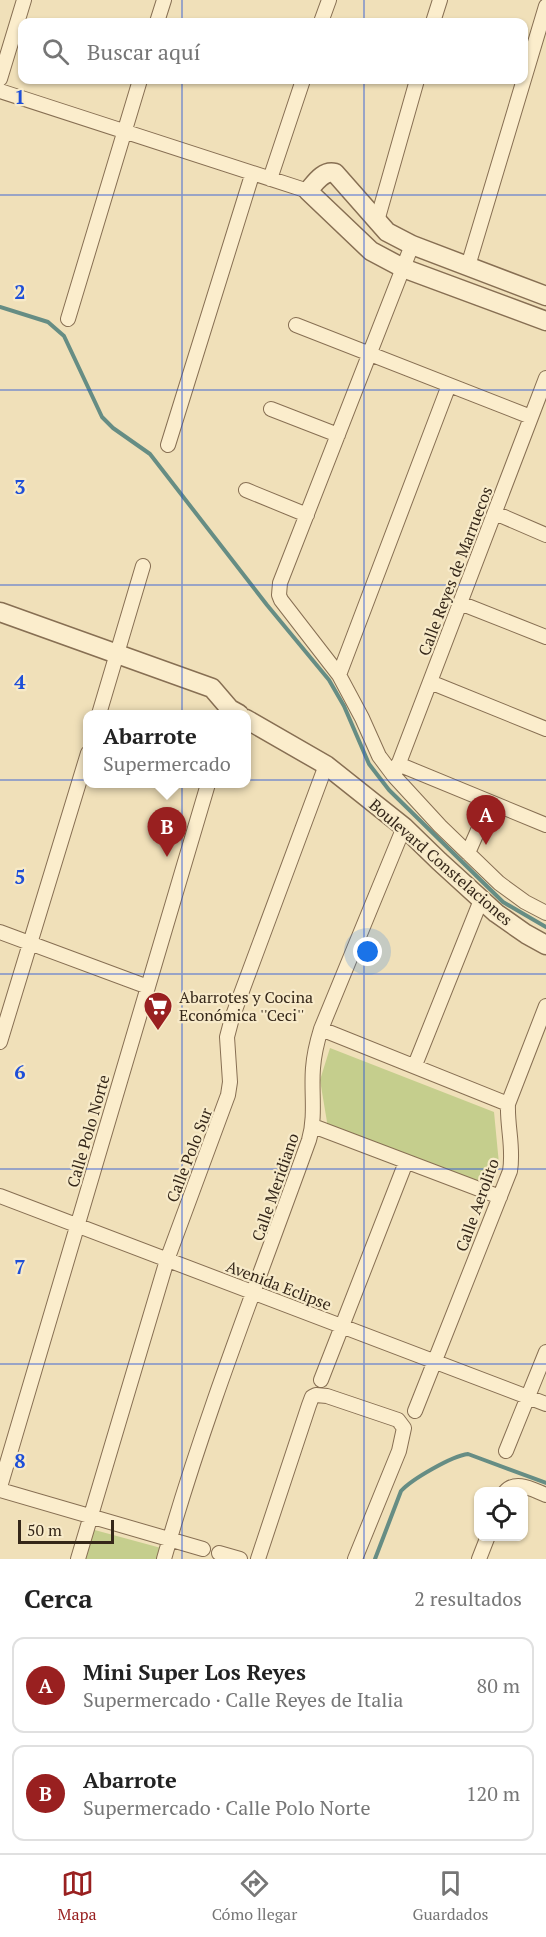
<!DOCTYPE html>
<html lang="es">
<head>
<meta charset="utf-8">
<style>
	body { margin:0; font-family:"PT Serif",serif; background:#f2f2f2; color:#222 }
	.controls { position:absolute; right:18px; bottom:18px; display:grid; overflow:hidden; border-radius:12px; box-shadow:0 2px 4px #0004 }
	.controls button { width:54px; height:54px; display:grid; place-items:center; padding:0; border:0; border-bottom:2px solid #e0e0e0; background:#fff; color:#222; font:30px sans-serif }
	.scale { position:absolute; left:18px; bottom:15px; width:96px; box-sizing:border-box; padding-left:6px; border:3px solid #352719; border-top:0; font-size:16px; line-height:21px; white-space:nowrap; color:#352719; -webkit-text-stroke:4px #f7eac9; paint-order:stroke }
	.you { position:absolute; left:368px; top:952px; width:21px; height:21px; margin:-15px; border:4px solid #fff; border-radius:50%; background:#1a73e8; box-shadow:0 0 0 9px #1a73e833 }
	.badge { display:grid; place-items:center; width:39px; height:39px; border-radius:50%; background:#992020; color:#fff; font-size:20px; font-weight:700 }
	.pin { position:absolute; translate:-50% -50px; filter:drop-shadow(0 2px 3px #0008) }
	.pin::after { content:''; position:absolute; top:32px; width:21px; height:18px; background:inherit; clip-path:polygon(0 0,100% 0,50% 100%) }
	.popup { position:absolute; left:83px; top:710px; width:168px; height:78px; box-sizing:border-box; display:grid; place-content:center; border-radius:12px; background:#fff; filter:drop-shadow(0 2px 4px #0005); font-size:20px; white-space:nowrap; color:#767676 }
	.popup b { font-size:22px; color:#222 }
	.popup::after { content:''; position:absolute; left:50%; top:100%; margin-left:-12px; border:12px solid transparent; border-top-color:#fff }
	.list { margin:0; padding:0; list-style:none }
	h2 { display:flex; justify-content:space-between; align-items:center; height:78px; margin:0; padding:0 24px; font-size:26px }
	h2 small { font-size:20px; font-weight:400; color:#767676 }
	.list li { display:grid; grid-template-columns:39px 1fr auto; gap:18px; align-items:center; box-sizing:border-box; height:96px; margin:0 12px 12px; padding:0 12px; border:2px solid #e0e0e0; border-radius:12px }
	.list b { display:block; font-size:22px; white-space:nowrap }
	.list p { margin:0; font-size:20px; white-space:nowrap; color:#767676 }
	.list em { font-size:20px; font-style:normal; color:#767676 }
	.icon { flex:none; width:33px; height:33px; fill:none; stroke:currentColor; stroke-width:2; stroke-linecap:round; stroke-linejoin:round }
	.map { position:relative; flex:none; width:546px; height:1559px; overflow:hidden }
	.search { position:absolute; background:#fff; box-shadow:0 2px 4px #0004; left:18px; right:18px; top:18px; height:66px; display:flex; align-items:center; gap:15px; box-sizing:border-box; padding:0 21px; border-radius:12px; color:#767676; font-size:22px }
	.sheet { height:294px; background:#fff }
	nav { display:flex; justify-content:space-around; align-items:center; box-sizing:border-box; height:84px; border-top:2px solid #e0e0e0; background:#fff; font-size:16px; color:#767676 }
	nav a { display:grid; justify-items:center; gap:3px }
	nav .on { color:#992020 }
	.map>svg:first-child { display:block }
</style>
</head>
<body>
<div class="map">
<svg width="546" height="1559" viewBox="0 0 546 1559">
	<rect width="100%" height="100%" fill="#f0e0b9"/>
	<path fill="#c5ce8d" d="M330 1048 494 1112 499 1164 487 1187 328 1128 320 1080Z
		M91 1529 161 1548 158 1559H83Z"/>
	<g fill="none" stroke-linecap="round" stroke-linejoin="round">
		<path stroke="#668d84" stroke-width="4" d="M0 307 48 322 64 336 102 417 113 428 150 454 267 605 329 680 344 706 369 764 389 790 503 902 546 927
			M375 1559 401 1491C412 1479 452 1456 468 1454L546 1483"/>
		<g stroke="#876f53" stroke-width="16">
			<path id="minor" d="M157 22 164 0
				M321 22 329 0
				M433 22 440 0
				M0 79 24 0
				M0 91 308 191
				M270 179 303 80
				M377 221 417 80
				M412 245 280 583 279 595 281 600 339 675 362 718 379 756 394 776 440 826 499 883 525 902 546 913
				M468 266 546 6
				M68 319 140 80
				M296 325 531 417
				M271 409 338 435
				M168 445 252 175
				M246 490 307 515
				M495 513 546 535
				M460 603 546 637
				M339 675 449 385
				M430 682 546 729
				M99 714 143 566
				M398 764 546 825
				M394 776 546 378
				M468 853 490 803
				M0 932 148 987
				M321 1029 508 1104
				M0 1042 88 753
				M415 1065 481 900
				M313 1126 500 1197
				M0 1196 546 1404
				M321 1380 406 1162
				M415 1411 510 1171C514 1148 507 1127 508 1104L546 1006
				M506 1451 546 1352
				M0 1487 208 784
				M0 1490 203 1549
				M505 1492C516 1479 533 1490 546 1495
				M219 1553 240 1559
				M78 1559 167 1260 228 1095 230 1082 227 1037 232 1018 326 765
				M164 1559C204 1417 259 1279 309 1140 316 1116 311 1092 313 1068 314 1054 317 1042 321 1029L404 827
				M258 1559 309 1405 312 1397 316 1395 327 1396 398 1420 404 1428 399 1451 355 1559
				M479 1559 488 1536"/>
		</g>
		<g stroke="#876f53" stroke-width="21">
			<path id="tertiary" d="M546 296 412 245 387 232 335 173C323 170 315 183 308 191L371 251 403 268 546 321
				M0 612 212 688 230 709 239 714
				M246 719 326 765 404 827 439 861 496 913 526 934 546 945"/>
		</g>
		<use href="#minor" stroke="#fbedcc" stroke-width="14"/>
		<use href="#tertiary" stroke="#fbedcc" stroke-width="18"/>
	</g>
	<path fill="none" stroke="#1d4ed8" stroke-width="1.5" stroke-opacity="0.55" d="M182 0V22M364 0V22M182 80V1559M364 80V1559M0 195H546M0 390H546M0 585H546M0 780H546M0 974H546M0 1169H546M0 1364H546"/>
	<defs>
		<g id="supermarket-pin" transform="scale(1.5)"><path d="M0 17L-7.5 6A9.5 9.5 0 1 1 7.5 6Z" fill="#992020" stroke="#f7eac9"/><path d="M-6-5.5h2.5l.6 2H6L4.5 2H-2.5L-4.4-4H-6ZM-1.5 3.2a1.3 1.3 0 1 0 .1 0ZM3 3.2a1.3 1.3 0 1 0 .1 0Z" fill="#fff"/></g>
	</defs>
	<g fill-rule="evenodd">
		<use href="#supermarket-pin" x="158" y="1006"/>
	</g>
	<g text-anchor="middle" stroke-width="4.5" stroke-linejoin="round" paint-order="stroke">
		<g font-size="16" fill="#352719" stroke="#f7eac9">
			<text transform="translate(455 571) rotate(-69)" y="6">Calle Reyes de Marruecos</text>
			<text transform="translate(441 862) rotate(41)" y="6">Boulevard Constelaciones</text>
			<text transform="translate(88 1131) rotate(-74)" y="6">Calle Polo Norte</text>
			<text transform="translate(189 1155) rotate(-69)" y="6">Calle Polo Sur</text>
			<text transform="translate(275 1187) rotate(-71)" y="6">Calle Meridiano</text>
			<text transform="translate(477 1205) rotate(-70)" y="6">Calle Aerolito</text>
			<text transform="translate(279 1285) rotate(21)" y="6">Avenida Eclipse</text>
		</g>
		<g font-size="16" fill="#352719" stroke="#f7eac9" text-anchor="start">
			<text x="179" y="1003">Abarrotes y Cocina<tspan x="179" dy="18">Económica ''Ceci''</tspan></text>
		</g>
	</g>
	<g font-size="20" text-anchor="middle" font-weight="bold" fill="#1d4ed8" stroke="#f7eac9" stroke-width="4.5" stroke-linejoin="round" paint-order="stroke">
		<text x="20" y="104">1</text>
		<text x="20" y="299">2</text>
		<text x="20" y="494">3</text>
		<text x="20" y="689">4</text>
		<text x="20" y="884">5</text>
		<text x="20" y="1079">6</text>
		<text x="20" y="1274">7</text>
		<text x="20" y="1468">8</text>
	</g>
</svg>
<div class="controls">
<button><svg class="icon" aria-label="locate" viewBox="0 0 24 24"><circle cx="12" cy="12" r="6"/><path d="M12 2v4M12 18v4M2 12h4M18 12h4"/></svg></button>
</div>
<div class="scale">50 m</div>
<div class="you"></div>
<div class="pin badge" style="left:486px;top:845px">A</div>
<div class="pin badge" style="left:167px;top:857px">B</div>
<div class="popup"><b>Abarrote</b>Supermercado</div>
<div class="search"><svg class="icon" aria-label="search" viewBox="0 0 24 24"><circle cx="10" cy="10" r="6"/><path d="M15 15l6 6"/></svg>Buscar aquí</div>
</div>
<section class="sheet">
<h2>Cerca<small>2 resultados</small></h2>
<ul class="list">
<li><span class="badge">A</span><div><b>Mini Super Los Reyes</b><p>Supermercado · Calle Reyes de Italia</p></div><em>80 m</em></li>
<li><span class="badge">B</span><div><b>Abarrote</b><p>Supermercado · Calle Polo Norte</p></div><em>120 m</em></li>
</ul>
</section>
<nav>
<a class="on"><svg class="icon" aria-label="map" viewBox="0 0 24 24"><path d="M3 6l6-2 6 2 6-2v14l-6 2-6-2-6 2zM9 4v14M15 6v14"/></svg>Mapa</a>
<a><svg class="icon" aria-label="directions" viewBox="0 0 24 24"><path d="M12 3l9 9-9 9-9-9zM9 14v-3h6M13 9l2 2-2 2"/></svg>Cómo llegar</a>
<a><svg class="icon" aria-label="saved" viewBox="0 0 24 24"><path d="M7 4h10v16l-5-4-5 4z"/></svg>Guardados</a>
</nav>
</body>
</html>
